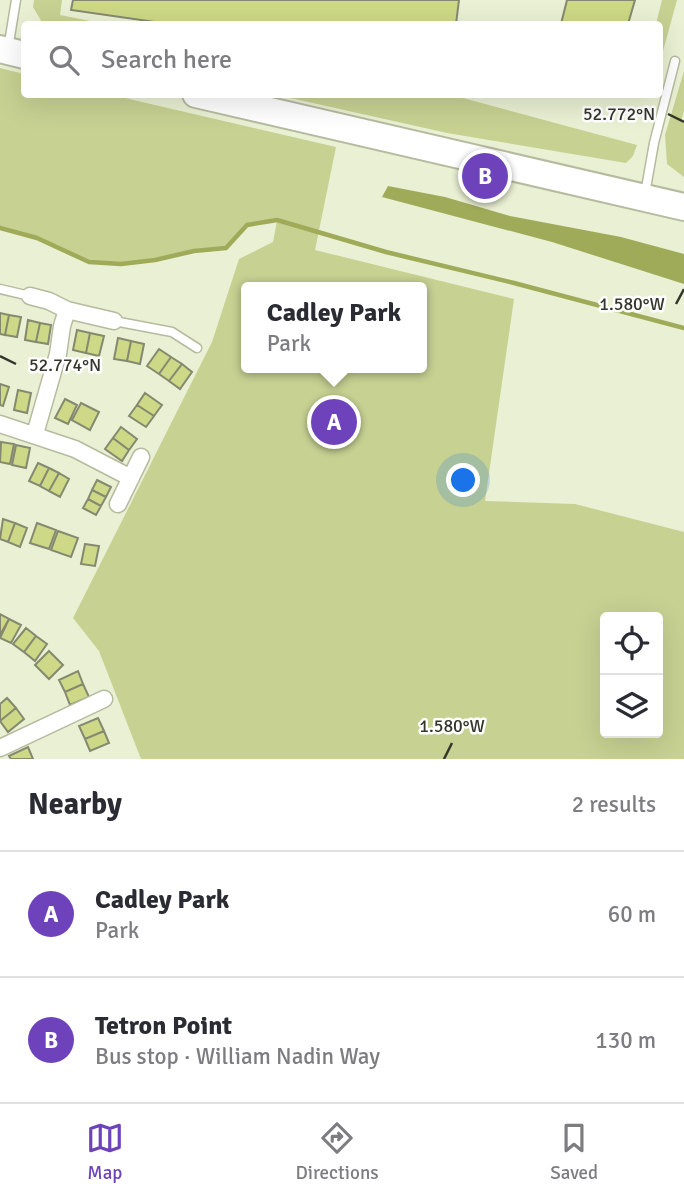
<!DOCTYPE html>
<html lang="en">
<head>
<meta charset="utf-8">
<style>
	body { margin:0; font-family:Signika,sans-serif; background:#f2f2f3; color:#2b2b33 }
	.controls { position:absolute; right:21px; bottom:21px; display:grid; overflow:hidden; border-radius:7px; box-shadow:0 7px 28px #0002 }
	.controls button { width:63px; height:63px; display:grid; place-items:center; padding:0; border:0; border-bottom:2px solid #e1e1e2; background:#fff; color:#2b2b33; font:35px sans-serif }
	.you { position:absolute; left:464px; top:481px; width:24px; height:24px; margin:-18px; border:5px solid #fff; border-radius:50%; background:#1a73e8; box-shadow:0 0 0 10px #1a73e833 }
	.badge { display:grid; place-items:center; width:46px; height:46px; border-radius:50%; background:#6d42ba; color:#fff; font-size:23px; font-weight:700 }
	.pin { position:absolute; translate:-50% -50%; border:4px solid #fff; box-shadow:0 2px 7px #0006 }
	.popup { position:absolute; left:241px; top:282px; width:186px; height:91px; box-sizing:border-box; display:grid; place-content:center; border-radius:7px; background:#fff; filter:drop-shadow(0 2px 5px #0005); font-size:23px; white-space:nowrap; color:#7c7c81 }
	.popup b { font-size:26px; color:#2b2b33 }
	.popup::after { content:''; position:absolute; left:50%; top:100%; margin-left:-14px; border:14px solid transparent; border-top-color:#fff }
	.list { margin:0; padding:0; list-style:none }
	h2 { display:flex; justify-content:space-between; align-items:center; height:91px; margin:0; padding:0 28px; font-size:30px }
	h2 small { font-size:23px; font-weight:400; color:#7c7c81 }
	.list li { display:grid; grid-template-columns:46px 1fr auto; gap:21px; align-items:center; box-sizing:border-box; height:126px; padding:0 28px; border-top:2px solid #e1e1e2 }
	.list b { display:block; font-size:26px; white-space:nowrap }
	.list p { margin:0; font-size:23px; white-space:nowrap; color:#7c7c81 }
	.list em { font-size:23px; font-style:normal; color:#7c7c81 }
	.icon { flex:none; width:38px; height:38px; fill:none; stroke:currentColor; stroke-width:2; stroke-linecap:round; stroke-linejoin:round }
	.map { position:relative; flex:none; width:684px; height:759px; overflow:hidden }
	.search { position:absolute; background:#fff; box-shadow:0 7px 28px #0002; left:21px; right:21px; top:21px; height:77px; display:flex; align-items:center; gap:18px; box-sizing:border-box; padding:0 24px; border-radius:7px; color:#7c7c81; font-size:26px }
	.sheet { height:343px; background:#fff }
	nav { display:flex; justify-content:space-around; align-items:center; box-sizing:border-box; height:98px; border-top:2px solid #e1e1e2; background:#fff; font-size:19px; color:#7c7c81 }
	nav a { display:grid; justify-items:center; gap:4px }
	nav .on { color:#6d42ba }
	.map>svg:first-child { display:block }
</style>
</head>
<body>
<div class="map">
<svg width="684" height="759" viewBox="0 0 684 759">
	<rect width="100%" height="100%" fill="#eaf0d3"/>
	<path fill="#c7d192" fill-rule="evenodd" d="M34 0H62L60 15 105 24H43L33 7Z
		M662 0H677L660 62V24H656Z
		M0 68 24 74V94L112 95 336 147 315 250 514 299 485 501 575 504 684 532V759H141L99 651 73 618 212 342 239 259 273 242 277 221 247 225 226 248 194 251 155 260 121 264 89 262 37 238 0 228ZM246 287H422V368H246ZM605 617H658V733H605Z
		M684 71V111L681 122 684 123V177L667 164 665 135Z
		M277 95H452L637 145 633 156 626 163 447 133Z"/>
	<path fill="#a0ab59" d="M388 186 445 197 510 216 621 237 684 254V284L552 242 382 197Z"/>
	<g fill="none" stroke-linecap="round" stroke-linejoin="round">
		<path stroke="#a0ab59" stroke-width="4.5" d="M0 228 37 238 89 262 121 264 155 260 194 251 226 248 247 225 277 220 386 252 514 283 684 328"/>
	</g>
	<path fill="#cdd986" stroke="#84896f" stroke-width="2" d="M73 0H459L456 24H169L71 10Z
		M567 0H635L628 24H561Z
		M0 313 9 315 5 335 0 334Z
		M9 315 21 317 17 337 5 335Z
		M28 320 40 323 36 342 25 340Z
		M40 323 51 325 48 344 36 342Z
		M77 330 90 333 86 353 73 350Z
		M90 333 104 336 99 356 86 353Z
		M118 338 131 341 127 361 114 359Z
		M131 341 144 344 140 364 127 361Z
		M159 349 171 357 159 374 147 366Z
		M171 357 182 364 169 381 159 374Z
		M182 364 192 372 180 389 169 381Z
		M0 384 9 387 3 406 0 405Z
		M18 390 31 393 27 413 14 410Z
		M145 393 162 405 154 416 137 405Z
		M65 399 77 405 68 424 55 418Z
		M81 403 99 412 90 430 72 420Z
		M137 405 154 416 146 427 129 416Z
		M121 427 137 439 129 450 113 438Z
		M113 438 129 450 122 461 105 449Z
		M1 442 14 444 10 464 0 462Z
		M16 445 30 448 26 468 12 465Z
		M38 463 49 468 40 486 29 481Z
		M49 468 59 473 49 491 40 486Z
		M59 473 69 479 60 497 49 491Z
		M97 480 111 487 106 497 92 490Z
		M92 490 106 497 101 506 88 499Z
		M88 499 101 506 96 515 83 508Z
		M3 519 15 523 8 542 0 539Z
		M15 523 27 528 20 547 8 542Z
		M37 523 56 530 49 549 30 543Z
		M58 531 78 538 71 557 51 550Z
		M85 544 99 546 95 566 81 564Z
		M0 614 9 619 0 635Z
		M9 619 21 625 11 643 0 638Z
		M26 628 36 636 24 652 13 644Z
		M36 636 47 644 35 661 24 652Z
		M49 651 63 665 49 679 35 665Z
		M78 671 83 684 65 692 59 680Z
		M83 684 89 697 70 705 65 692Z
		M7 698 16 708 0 721V704Z
		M16 708 24 719 8 732 0 721Z
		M98 718 104 731 85 739 79 726Z
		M104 731 109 743 90 751 85 739Z
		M28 747 33 759H11L9 756Z"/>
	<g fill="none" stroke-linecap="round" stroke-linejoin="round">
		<g stroke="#b6bb9f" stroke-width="11">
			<path id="service" d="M8 49 16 0
				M645 194 654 143 675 61
				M0 289 30 296
				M114 321 172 332 197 348"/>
		</g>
		<g stroke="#b6bb9f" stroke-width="19">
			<path id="minor" d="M30 296 49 301 67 310 114 321
				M0 424 75 449 131 478
				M35 434 58 354 62 326 67 310
				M118 504 141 457
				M0 748 104 699"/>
		</g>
		<g stroke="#b6bb9f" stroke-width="30">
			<path id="primary" d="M0 49 24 55
				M196 94 684 207"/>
		</g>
		<use href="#service" stroke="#fff" stroke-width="8"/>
		<use href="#minor" stroke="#fff" stroke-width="16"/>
		<use href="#primary" stroke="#fff" stroke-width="26"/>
	</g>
	<path fill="none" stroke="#34362b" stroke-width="2.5" d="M668 114 684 122M676 304 684 289M0 356 16 364M444 759 452 743"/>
	<g font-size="18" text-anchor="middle" fill="#34362b" stroke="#fff" stroke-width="5" stroke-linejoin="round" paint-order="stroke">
		<text x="619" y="120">52.772°N</text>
		<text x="632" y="310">1.580°W</text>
		<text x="65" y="371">52.774°N</text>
		<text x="452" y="732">1.580°W</text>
	</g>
</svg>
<div class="controls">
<button><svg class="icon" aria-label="locate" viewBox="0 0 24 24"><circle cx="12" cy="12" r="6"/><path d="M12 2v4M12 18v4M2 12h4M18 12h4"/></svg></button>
<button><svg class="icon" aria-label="layers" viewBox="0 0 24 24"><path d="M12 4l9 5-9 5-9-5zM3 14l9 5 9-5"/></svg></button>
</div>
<div class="you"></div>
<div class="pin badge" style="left:334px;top:422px">A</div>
<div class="popup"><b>Cadley Park</b>Park</div>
<div class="pin badge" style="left:485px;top:176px">B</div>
<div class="search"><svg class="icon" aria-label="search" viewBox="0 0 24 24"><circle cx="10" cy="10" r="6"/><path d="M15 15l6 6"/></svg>Search here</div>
</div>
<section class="sheet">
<h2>Nearby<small>2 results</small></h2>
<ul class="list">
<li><span class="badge">A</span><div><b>Cadley Park</b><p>Park</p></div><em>60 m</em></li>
<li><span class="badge">B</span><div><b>Tetron Point</b><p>Bus stop · William Nadin Way</p></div><em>130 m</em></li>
</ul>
</section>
<nav>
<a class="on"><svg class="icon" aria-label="map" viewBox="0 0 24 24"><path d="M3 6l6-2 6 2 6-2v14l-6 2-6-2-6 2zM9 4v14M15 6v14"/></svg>Map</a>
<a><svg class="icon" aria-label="directions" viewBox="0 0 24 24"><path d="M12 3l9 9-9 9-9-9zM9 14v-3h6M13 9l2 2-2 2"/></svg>Directions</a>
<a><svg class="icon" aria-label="saved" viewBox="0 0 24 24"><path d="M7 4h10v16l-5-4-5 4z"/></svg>Saved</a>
</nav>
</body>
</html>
